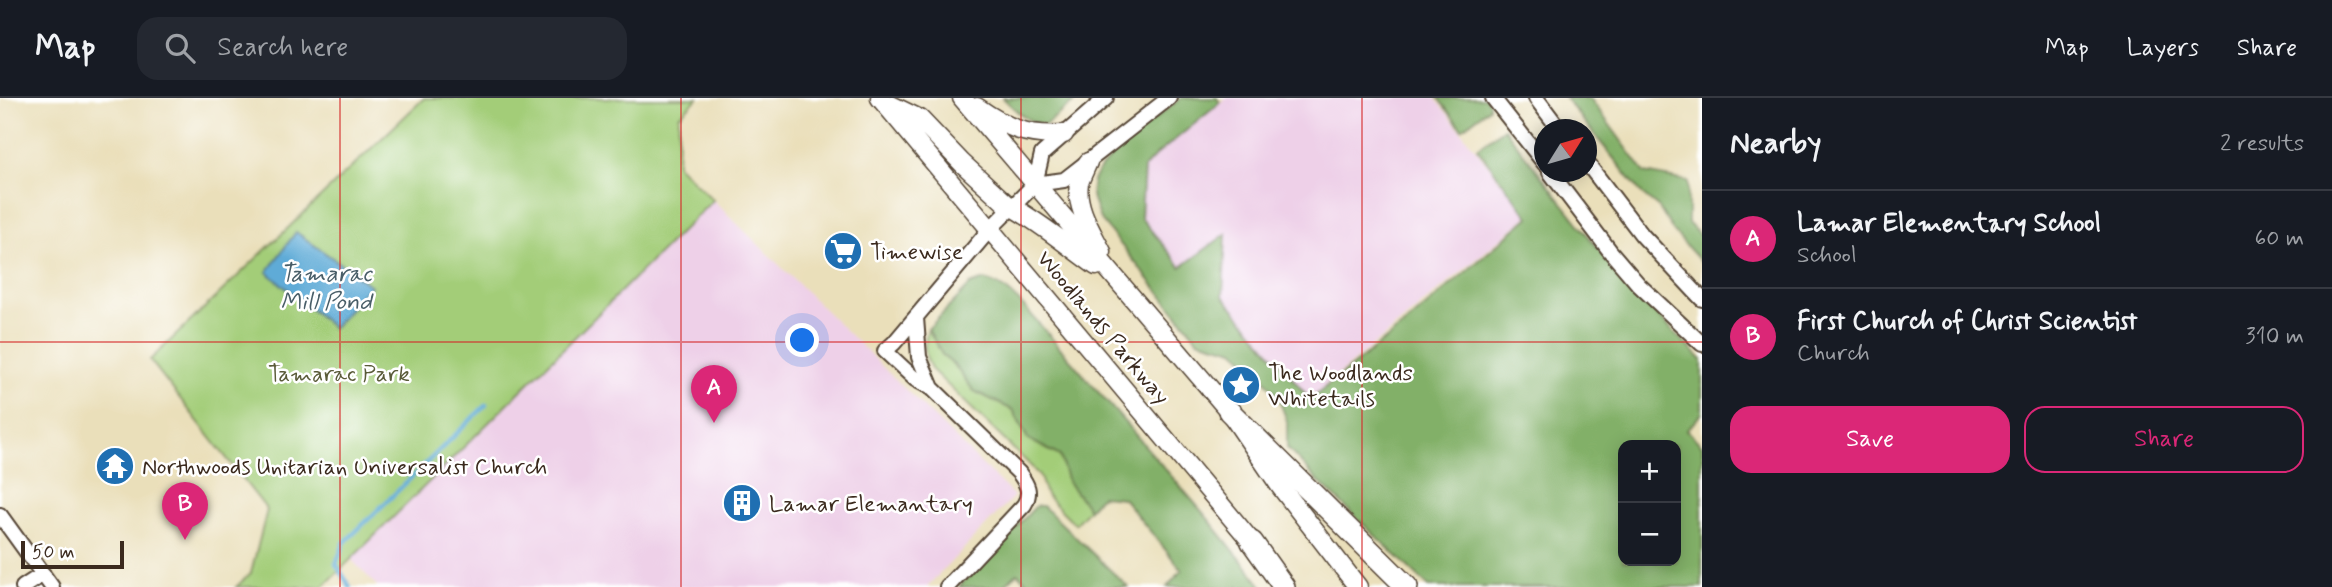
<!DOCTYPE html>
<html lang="en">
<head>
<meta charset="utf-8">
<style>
	body { margin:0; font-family:Mynerve,sans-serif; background:#242831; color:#f1f3f6 }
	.controls { position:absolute; right:21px; bottom:21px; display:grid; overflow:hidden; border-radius:14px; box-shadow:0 4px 18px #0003 }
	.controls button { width:63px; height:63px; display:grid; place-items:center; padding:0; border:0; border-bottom:2px solid #363941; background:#171b24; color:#f1f3f6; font:35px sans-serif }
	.compass { position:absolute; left:1534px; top:21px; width:63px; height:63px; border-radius:50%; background:#171b24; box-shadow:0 4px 18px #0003; rotate:53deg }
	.scale { position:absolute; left:21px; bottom:18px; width:103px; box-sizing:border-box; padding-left:7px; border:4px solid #3b2a1e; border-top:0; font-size:19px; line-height:24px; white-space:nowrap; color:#3b2a1e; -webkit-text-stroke:5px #fff; paint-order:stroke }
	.you { position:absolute; left:803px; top:243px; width:24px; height:24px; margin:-18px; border:5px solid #fff; border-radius:50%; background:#1a73e8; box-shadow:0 0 0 10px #1a73e833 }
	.badge { display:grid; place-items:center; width:46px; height:46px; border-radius:50%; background:#db2777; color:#fff; font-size:23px; font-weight:700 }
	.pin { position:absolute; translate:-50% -58px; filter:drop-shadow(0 2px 4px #0008) }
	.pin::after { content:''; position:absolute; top:37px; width:24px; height:21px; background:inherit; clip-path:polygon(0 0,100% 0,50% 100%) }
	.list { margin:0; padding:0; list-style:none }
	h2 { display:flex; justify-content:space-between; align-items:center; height:91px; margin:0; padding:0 28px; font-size:30px }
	h2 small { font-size:23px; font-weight:400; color:#9ea1a6 }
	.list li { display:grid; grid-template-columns:46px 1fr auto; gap:21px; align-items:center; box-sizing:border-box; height:98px; padding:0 28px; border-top:2px solid #363941 }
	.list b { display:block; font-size:26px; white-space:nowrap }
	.list p { margin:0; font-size:23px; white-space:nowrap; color:#9ea1a6 }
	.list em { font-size:23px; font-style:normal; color:#9ea1a6 }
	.actions { display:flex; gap:14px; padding:21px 28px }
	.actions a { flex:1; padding:16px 0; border:2px solid #db2777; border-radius:21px; text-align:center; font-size:24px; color:#db2777 }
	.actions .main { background:#db2777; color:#fff }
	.icon { flex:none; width:38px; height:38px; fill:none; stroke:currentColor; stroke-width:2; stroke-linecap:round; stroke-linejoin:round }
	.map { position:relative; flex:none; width:1702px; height:489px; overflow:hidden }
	header { display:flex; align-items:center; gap:42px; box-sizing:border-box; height:98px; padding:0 35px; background:#171b24; border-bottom:2px solid #363941 }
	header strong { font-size:33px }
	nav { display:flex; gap:38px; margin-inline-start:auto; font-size:24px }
	.search { width:490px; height:63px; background:#242831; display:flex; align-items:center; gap:18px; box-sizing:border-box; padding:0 24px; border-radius:21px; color:#9ea1a6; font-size:26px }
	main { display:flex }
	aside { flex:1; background:#171b24 }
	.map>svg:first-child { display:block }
</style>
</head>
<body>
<header>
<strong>Map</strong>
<div class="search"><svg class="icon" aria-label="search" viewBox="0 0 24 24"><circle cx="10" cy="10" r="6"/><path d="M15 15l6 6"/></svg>Search here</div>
<nav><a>Map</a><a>Layers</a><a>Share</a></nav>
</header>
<main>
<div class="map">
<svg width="1702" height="489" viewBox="0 0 1702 489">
	<rect width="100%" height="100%" fill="#fff"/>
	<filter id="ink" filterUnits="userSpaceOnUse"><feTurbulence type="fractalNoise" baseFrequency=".0143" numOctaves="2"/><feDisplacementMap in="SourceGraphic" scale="14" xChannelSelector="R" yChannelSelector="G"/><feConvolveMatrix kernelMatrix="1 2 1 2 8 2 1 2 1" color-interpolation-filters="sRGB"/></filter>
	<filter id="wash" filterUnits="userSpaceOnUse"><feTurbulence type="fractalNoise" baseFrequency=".00686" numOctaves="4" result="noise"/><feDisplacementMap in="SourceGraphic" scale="28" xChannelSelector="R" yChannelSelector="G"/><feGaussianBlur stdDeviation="1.57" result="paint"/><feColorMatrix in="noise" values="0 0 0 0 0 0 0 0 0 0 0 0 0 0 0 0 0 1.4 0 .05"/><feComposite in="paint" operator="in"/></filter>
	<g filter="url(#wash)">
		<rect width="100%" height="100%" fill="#eadfba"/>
		<path fill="#eed0e8" d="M1226 0H1435L1528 118 1310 300 1223 197 1227 136 1181 169 1142 120 1144 69 1155 58Z
			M713 102 1014 398 927 489H378L351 461Z"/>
		<path fill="#a3cd78" stroke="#6f7c4b" stroke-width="2" d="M424 0H698L679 18 677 67 713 102 323 489H236L251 475 267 412 150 262Z
			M928 231 943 258 954 267 974 293 1013 312 1028 341 1060 358 1068 384 1089 411 1075 426 1046 397 1040 379 1030 367 932 272C924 258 923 246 928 231Z"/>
		<path fill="#82b068" stroke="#5e6d43" stroke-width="2" fill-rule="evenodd" d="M1003 0H1079L1045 27C1026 24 1016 13 1003 0Z
			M1181 0H1217L1220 5 1155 58 1144 70 1141 120 1181 169 1226 136 1223 198 1310 301 1409 223 1529 119 1477 50 1504 30 1624 184 1702 262V315L1687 332 1702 348V489H1429L1318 383 1287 350V323L1278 299 1260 275 1234 252 1198 242 1100 121C1095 109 1089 96 1093 83 1101 60 1160 18 1181 0ZM1676 347V463H1623V347Z
			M1438 0H1485L1489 5V10L1462 31Z
			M1565 0H1590L1645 75 1688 83V125L1702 140V165L1673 133 1659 110 1643 97Z
			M984 182C1004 187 1015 199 1029 214L1205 417 1263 489H1167L1182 472 1123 400 1101 398 1089 411 1068 384 1060 358 1028 341 1013 312 974 293 954 267 943 258 928 231 970 187Z
			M1036 408H1043L1128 489H1032L1017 475 1003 489H959Z"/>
		<path fill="#5eabd7" stroke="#4c6a7a" stroke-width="2" d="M296 134 371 188 333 230 267 174Z"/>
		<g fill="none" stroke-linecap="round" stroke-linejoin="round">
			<path stroke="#5eabd7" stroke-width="4.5" d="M350 489 336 466 344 445 486 307"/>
		</g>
	</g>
	<g filter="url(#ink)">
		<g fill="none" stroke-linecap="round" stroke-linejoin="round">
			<g stroke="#554535" stroke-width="18">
				<path id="minor" d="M1493 0 1545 66
					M1536 0 1560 32
					M1587 65 1642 137 1702 201
					M1550 74 1610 153 1639 187 1702 246
					M1035 86 1064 82 1169 0
					M916 220 919 259 932 290
					M0 417 52 489
					M23 489 43 476
					M947 489 1024 407C1032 394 1027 386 1019 375L932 290 915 281 885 253 894 245 990 131 1035 86 1042 56 1106 0"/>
			</g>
			<g stroke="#554535" stroke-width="21">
				<path id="major" d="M880 0 1261 455
					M962 0 1229 313 1280 388 1358 489
					M889 6 920 21 962 65 1011 110
					M977 9C1007 30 1027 39 1064 36
					M1088 64C1085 71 1081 79 1079 85 1075 109 1092 134 1102 154
					M1012 109C1042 126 1068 148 1096 168"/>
			</g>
			<g stroke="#554535" stroke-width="24">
				<path id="highway" d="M1229 313 1407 489
					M1252 444 1284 489"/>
			</g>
			<use href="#minor" stroke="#fff" stroke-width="14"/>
			<use href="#major" stroke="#fff" stroke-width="18"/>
			<use href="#highway" stroke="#fff" stroke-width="21"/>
		</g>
	</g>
	<path fill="none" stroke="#d62828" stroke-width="2" stroke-opacity="0.55" d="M340 0V489M681 0V489M1021 0V489M1362 0V489M0 244H1702"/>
	<defs>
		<g id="supermarket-disc" transform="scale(2.0125)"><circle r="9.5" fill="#1f6fb2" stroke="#fff"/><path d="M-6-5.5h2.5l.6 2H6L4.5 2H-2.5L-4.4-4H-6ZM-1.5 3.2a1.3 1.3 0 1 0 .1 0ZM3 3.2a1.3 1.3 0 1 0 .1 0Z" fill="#fff"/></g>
		<g id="sight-disc" transform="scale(2.0125)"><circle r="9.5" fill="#1f6fb2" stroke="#fff"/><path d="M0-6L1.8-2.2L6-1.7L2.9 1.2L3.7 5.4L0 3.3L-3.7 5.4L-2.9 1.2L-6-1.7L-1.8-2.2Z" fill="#fff"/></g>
		<g id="temple-disc" transform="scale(2.0125)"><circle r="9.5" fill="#1f6fb2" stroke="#fff"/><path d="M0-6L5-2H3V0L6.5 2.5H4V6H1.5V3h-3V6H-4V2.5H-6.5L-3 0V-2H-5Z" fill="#fff"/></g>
		<g id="building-disc" transform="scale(2.0125)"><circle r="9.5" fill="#1f6fb2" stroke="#fff"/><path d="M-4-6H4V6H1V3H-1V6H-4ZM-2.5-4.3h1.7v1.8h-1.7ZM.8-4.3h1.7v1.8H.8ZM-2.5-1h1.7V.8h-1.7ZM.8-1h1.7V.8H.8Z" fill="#fff"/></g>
	</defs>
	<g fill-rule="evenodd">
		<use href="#supermarket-disc" x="843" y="153"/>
		<use href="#sight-disc" x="1241" y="287"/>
		<use href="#temple-disc" x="115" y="368"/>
		<use href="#building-disc" x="742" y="405"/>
	</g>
	<g text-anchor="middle" stroke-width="5" stroke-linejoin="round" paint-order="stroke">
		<g font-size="23" fill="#3b2a1e" stroke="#fff" text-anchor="start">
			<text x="870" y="161">Timewise</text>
			<text x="1268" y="282">The Woodlands<tspan x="1268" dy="26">Whitetails</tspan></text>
			<text x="142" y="376">Northwoods Unitarian Universalist Church</text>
			<text x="769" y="413">Lamar Elemantary</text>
		</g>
		<g font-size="23" fill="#3b2a1e" stroke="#fff">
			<text transform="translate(1104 229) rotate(50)" y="8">Woodlands Parkway</text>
		</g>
		<g font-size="23" fill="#5a5b39" stroke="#fff">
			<text x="339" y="283">Tamarac Park</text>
		</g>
		<g font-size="24" font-style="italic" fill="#495e68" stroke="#fff">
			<text x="326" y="183">Tamarac<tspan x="326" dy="28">Mill Pond</tspan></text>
		</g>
	</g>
</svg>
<div class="controls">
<button>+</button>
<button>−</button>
</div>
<svg class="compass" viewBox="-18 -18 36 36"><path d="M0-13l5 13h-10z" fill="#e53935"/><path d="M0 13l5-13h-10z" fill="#9ea1a6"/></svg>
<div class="scale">50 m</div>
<div class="you"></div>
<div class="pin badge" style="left:714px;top:325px">A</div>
<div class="pin badge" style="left:185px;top:442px">B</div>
</div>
<aside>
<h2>Nearby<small>2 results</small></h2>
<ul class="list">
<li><span class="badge">A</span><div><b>Lamar Elementary School</b><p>School</p></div><em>60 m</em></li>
<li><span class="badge">B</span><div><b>First Church of Christ Scientist</b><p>Church</p></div><em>310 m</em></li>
</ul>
<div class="actions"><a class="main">Save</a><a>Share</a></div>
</aside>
</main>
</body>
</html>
